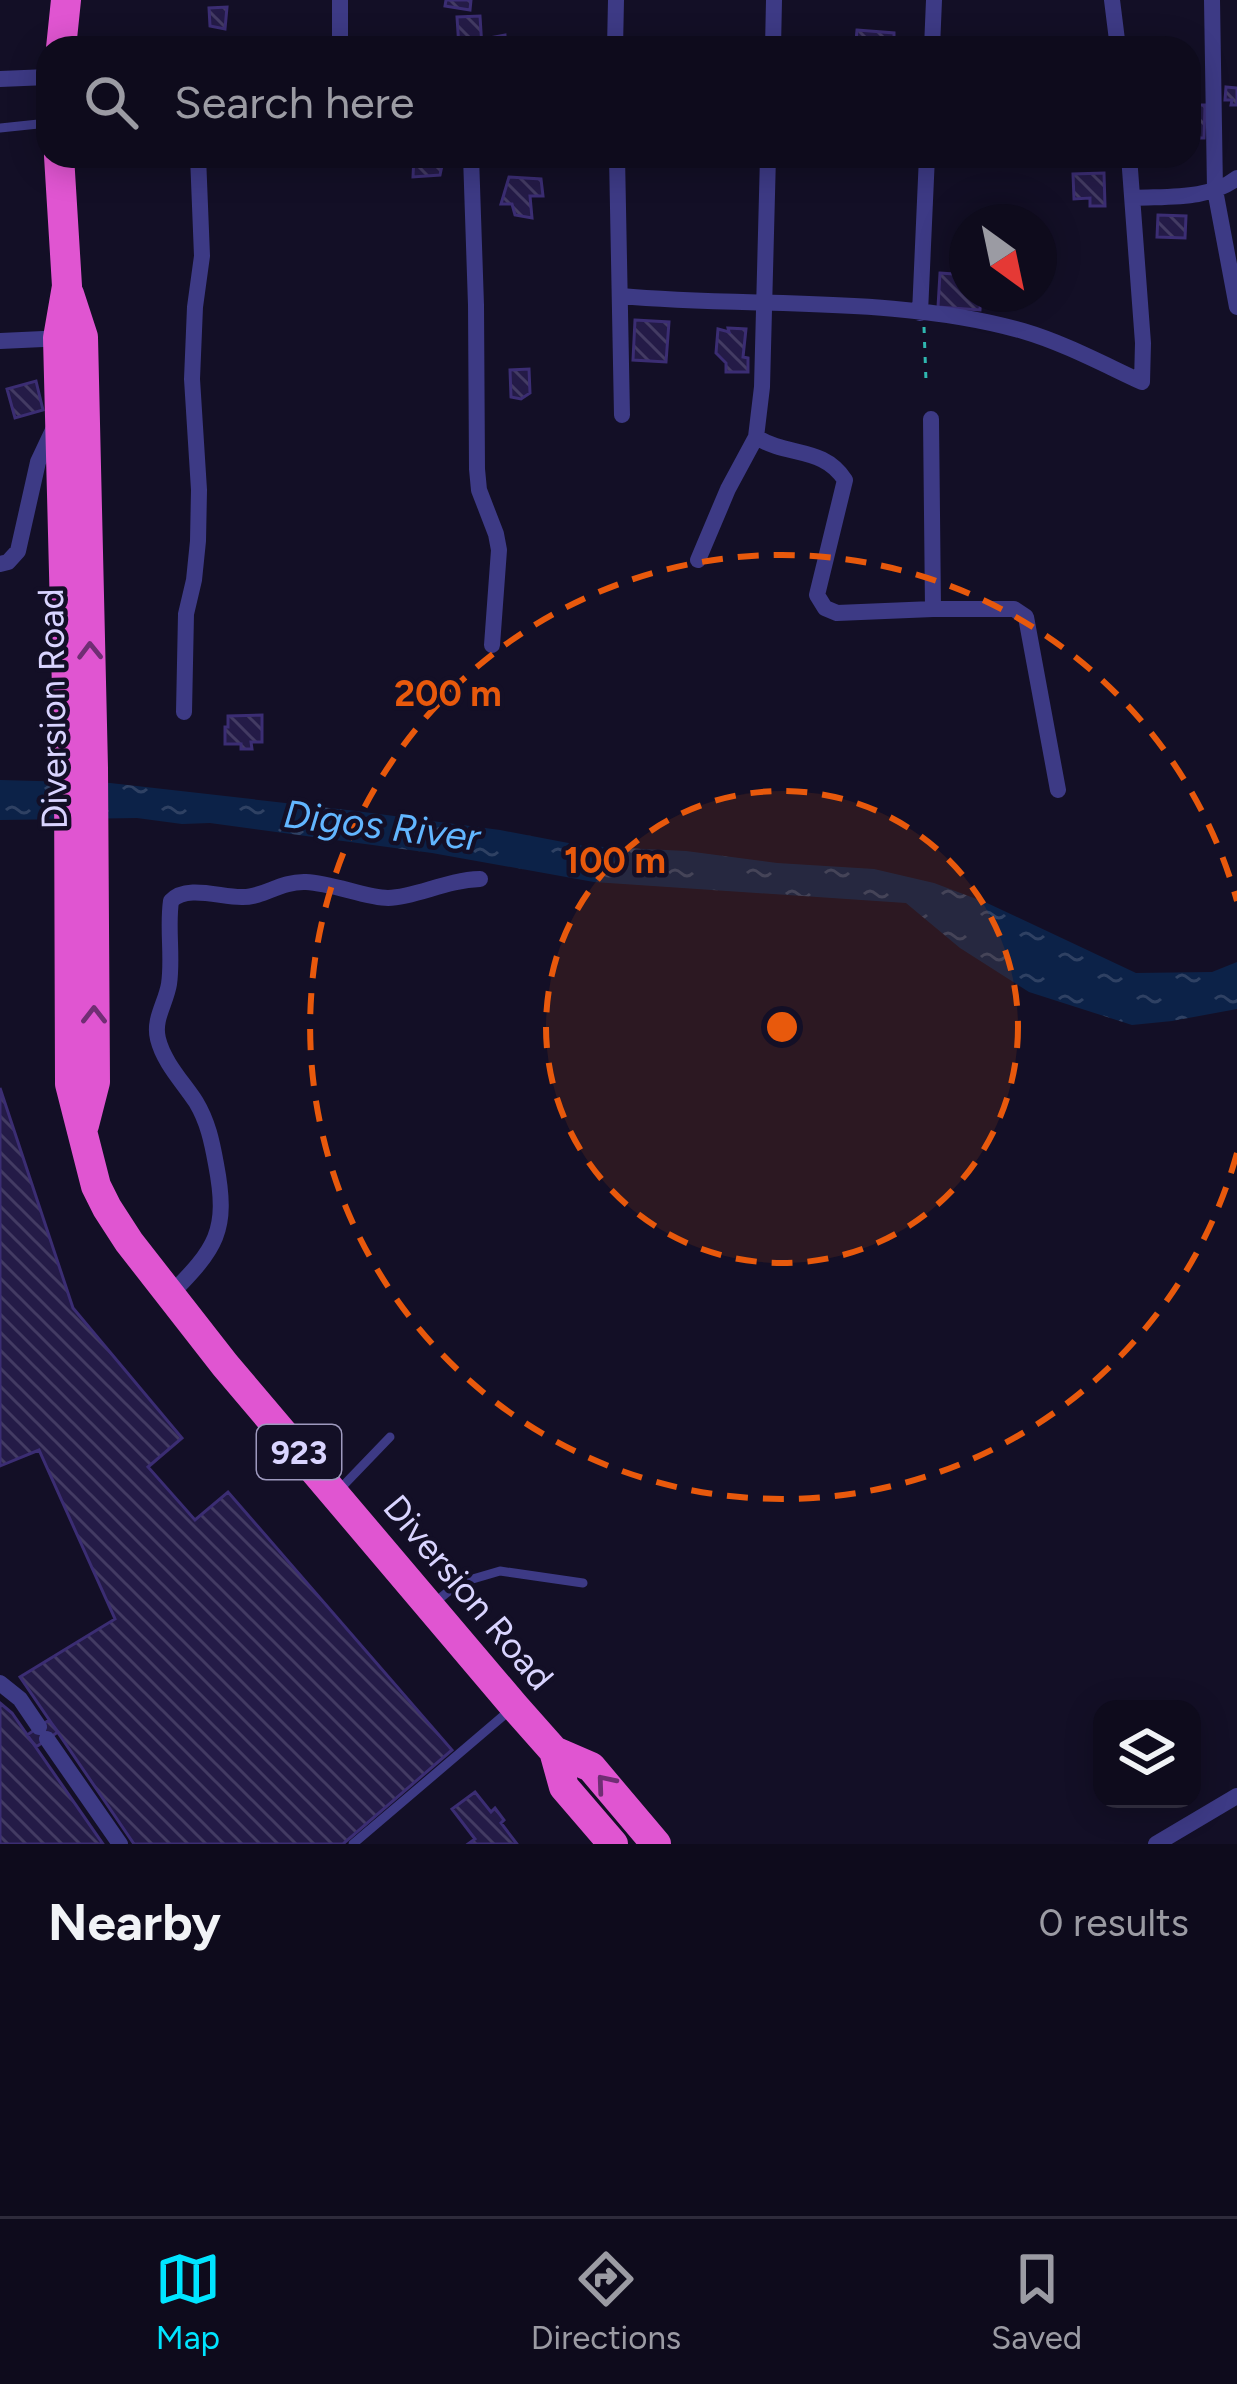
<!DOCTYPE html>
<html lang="en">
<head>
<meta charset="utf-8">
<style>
	body { margin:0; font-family:Figtree,sans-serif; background:#1c1929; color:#f1f3f6 }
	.controls { position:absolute; right:36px; bottom:36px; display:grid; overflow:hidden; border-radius:24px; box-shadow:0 6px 30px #0003 }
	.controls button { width:108px; height:108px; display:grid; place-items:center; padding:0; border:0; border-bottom:3px solid #2e2b3b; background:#0e0b1c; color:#f1f3f6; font:60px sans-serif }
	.compass { position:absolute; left:949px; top:204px; width:108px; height:108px; border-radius:50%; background:#0e0b1c; box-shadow:0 6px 30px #0003; rotate:147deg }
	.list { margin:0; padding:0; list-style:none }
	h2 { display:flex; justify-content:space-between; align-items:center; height:156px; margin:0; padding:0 48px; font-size:51px }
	h2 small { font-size:39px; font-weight:400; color:#9b9ba3 }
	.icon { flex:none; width:66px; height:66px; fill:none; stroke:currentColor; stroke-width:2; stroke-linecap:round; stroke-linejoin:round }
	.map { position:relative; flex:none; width:1237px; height:1844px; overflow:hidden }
	.search { position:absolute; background:#0e0b1c; box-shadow:0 6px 30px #0003; left:36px; right:36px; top:36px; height:132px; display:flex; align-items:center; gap:30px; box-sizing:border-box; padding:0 42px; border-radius:36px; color:#9b9ba3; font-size:45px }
	.sheet { height:372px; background:#0e0b1c }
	nav { display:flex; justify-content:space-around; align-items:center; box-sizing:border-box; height:168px; border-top:3px solid #2e2b3b; background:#0e0b1c; font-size:33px; color:#9b9ba3 }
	nav a { display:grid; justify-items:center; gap:6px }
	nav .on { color:#00e5ff }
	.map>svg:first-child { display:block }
</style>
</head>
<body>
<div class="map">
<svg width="1237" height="1844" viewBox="0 0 1237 1844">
	<defs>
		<pattern id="water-ripples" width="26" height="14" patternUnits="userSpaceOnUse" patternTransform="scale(3)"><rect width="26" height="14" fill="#0c2248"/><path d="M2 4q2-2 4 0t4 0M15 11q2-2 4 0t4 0" fill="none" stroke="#2f4163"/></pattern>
		<pattern id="building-back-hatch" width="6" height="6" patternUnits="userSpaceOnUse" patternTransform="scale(3)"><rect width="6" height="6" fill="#241b47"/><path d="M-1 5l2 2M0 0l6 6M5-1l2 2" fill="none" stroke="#433b63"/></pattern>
	</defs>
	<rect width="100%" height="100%" fill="#130f26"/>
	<path fill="url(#water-ripples)" d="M0 780 110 783 356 811 500 830 584 846 686 851 777 863 874 869 934 883 987 903 1136 973 1212 972 1237 962V1009L1172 1021 1132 1025 1029 992 960 948 906 903 594 882 432 853 210 823 182 824 137 818 0 820Z"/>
	<path fill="url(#building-back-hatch)" stroke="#3b2d73" stroke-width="3" d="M446 0H471L470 10 445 6Z
		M227 7 225 29 210 26 209 8Z
		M480 16 482 48H459L457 17Z
		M857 30 894 33V44L891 48H860L856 41Z
		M505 35 506 48H484V39Z
		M1226 87 1237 88V105H1231L1232 100H1225Z
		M1189 105H1205L1204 138H1189Z
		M414 156H444L440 175 413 177Z
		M1104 173 1105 206H1090V198L1074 199 1073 174Z
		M509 177 541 179 543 196H530L532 218 515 215 512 204H501Z
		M1158 215 1186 216 1185 238 1157 237Z
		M940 273 967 275V294H981L980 310 938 307Z
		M635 320 669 322 666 362 633 360Z
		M728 328 746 329 743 357 748 358V372H726V363L716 353 718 329 729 332Z
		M529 369 530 393 521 399 511 397 510 370Z
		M36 381 43 410 15 418 7 389Z
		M262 715V742H251L252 749H241V744H225V727H228V716Z
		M0 1088 73 1308 182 1438 148 1467 195 1520 228 1492 452 1750 343 1844H134L20 1677 115 1619 39 1450 0 1466Z
		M0 1703 12 1713 103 1844H0Z
		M49 1720 58 1732 36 1747 27 1735Z
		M475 1792 491 1812 495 1808 504 1820 501 1823 517 1844H468L475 1839 452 1809Z"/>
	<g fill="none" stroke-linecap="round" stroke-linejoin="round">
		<path stroke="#2fb8b0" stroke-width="3" stroke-dasharray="6 9" stroke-linecap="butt" d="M924 327 926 381"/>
		<path stroke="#3d3a85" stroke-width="9" d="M0 128 48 123
			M339 1490 390 1437
			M434 1603 459 1583 500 1571 583 1583
			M353 1844 509 1711"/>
		<path stroke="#3d3a85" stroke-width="16" d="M1112 0 1118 48
			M1212 0 1215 190 1237 307
			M340 48V0
			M615 48 616 0
			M773 48 774 0
			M932 48 934 0
			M0 79 48 77
			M471 156 476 305 477 469 479 490 496 534 499 550 492 645
			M617 156 622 415
			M1134 198C1168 196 1209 200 1237 178
			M621 296C751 308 897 295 1023 331 1064 343 1103 364 1142 382L1143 343 1129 156
			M920 313 927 156
			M0 341 65 338
			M756 437C788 457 823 446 845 480L817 595 825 608 837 613 933 609 931 419
			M698 560 728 489 756 437 762 387 768 156
			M0 564 8 562 18 551 38 462 54 428
			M933 609H1014L1026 617 1058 790
			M184 712 186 614 194 580 198 541 199 490 192 379 195 307 202 256 198 156
			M170 1295C216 1248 229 1232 216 1164 212 1142 208 1122 196 1102 183 1082 164 1063 158 1039 153 1019 166 1003 169 984 173 957 167 928 171 901 187 884 222 898 243 897 265 897 280 881 306 882 332 883 367 898 388 898 417 897 446 880 480 879
			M0 1683 20 1699 39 1727
			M47 1739 120 1844
			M1156 1844 1237 1796"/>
		<path stroke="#e055d1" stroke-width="30" d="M61 48 66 0
			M59 156 67 286 58 338 69 768 70 1084 96 1186 107 1208 129 1242 225 1365 515 1707 554 1751 591 1767 656 1844
			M69 294 83 337 93 768 95 1082 84 1125
			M554 1751 564 1787 613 1844"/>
	</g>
	<defs><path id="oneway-chevron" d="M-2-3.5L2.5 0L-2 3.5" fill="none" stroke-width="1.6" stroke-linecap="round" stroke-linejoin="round" transform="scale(3)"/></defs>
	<g stroke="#6f2e73">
		<use href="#oneway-chevron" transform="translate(90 651) rotate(-91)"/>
		<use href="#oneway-chevron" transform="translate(94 1015) rotate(-90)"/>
		<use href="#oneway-chevron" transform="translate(605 1783) rotate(-130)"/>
	</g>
	<circle cx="782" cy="1027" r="236" fill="#e8590c" fill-opacity=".12"/>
	<g fill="none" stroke="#e8590c" stroke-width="6" stroke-dasharray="21 15">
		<circle cx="782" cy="1027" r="236"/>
		<path d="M1237 1153A472 472 0 1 1 1237 901"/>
	</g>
	<g text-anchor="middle" stroke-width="9" stroke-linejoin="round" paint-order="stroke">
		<rect fill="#130f26" stroke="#9e99be" stroke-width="3" x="257" y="1425" width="84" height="54" rx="9"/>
		<g font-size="33" font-weight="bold" fill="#d9d4ff">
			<text x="299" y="1464">923</text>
		</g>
		<g font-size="36" fill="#d9d4ff" stroke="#130f26">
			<text transform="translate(52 709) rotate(-91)" y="13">Diversion Road</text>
			<text transform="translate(469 1592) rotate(50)" y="13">Diversion Road</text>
		</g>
		<g font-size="39" font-style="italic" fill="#62b6ff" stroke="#130f26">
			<text transform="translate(382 825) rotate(7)" y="14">Digos River</text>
		</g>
	</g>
	<circle cx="782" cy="1027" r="18" fill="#e8590c" stroke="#130f26" stroke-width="6"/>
	<g font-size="36" text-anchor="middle" font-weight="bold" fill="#e8590c" stroke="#130f26" stroke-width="9" stroke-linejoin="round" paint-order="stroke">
		<text x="448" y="706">200 m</text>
		<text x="615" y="873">100 m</text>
	</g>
</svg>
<div class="controls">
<button><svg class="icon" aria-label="layers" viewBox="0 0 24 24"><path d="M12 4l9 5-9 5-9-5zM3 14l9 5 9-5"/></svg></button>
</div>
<svg class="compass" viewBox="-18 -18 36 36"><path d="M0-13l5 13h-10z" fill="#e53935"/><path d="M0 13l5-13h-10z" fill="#9b9ba3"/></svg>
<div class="search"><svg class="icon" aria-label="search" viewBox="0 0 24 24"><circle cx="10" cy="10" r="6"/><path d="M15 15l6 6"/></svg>Search here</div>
</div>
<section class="sheet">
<h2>Nearby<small>0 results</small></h2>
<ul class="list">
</ul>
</section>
<nav>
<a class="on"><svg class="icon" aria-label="map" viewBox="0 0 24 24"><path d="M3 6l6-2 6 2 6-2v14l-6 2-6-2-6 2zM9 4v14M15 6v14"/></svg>Map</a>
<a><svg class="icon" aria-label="directions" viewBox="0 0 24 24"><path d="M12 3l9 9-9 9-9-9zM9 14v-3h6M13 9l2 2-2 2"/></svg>Directions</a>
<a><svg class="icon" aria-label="saved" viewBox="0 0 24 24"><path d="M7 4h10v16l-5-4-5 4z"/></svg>Saved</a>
</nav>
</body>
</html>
